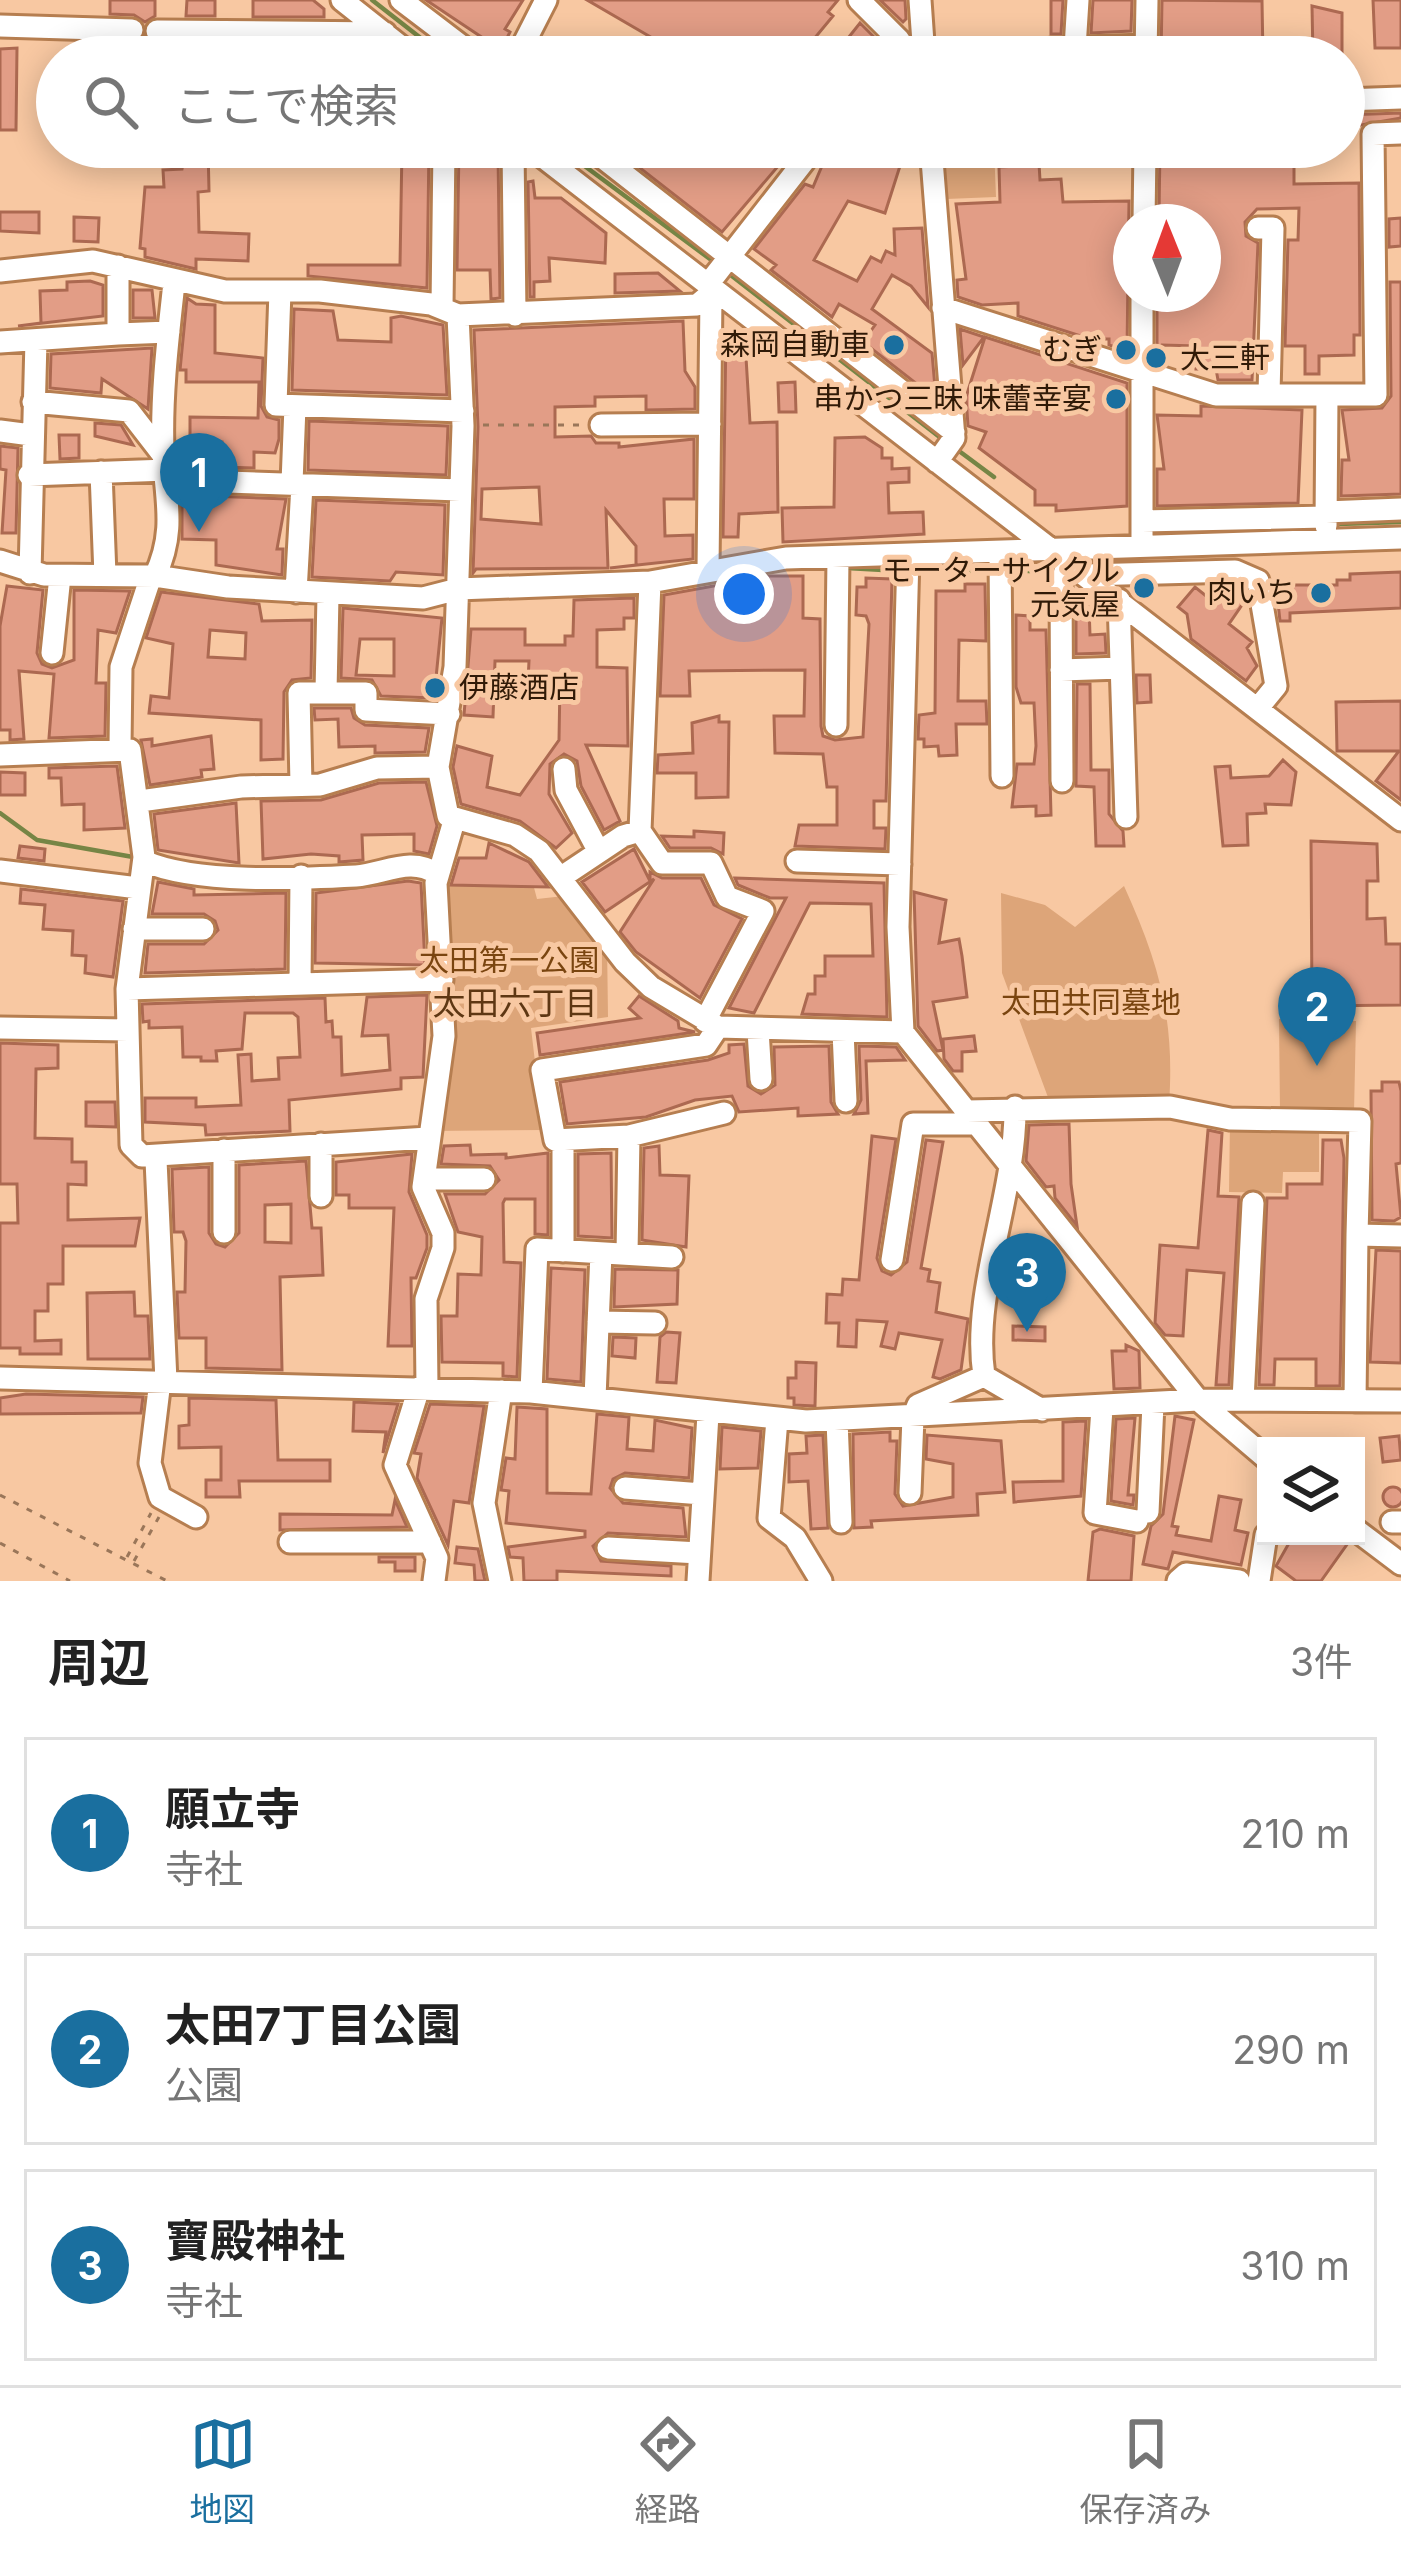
<!DOCTYPE html>
<html lang="ja">
<head>
<meta charset="utf-8">
<style>
	body { margin:0; font-family:Inter,"Noto Sans JP",sans-serif; background:#f6f6f6; color:#222 }
	.controls { position:absolute; right:36px; bottom:36px; display:grid; overflow:hidden; border-radius:0px; box-shadow:0 6px 30px #0003 }
	.controls button { width:108px; height:108px; display:grid; place-items:center; padding:0; border:0; border-bottom:3px solid #e0e0e0; background:#fff; color:#222; font:60px sans-serif }
	.compass { position:absolute; left:1113px; top:204px; width:108px; height:108px; border-radius:50%; background:#fff; box-shadow:0 6px 30px #0003; rotate:359deg }
	.you { position:absolute; left:744px; top:594px; width:42px; height:42px; margin:-30px; border:9px solid #fff; border-radius:50%; background:#1a73e8; box-shadow:0 0 0 18px #1a73e833 }
	.badge { display:grid; place-items:center; width:78px; height:78px; border-radius:50%; background:#1a6f9f; color:#fff; font-size:39px; font-weight:700 }
	.pin { position:absolute; translate:-50% -99px; filter:drop-shadow(0 3px 6px #0008) }
	.pin::after { content:''; position:absolute; top:63px; width:42px; height:36px; background:inherit; clip-path:polygon(0 0,100% 0,50% 100%) }
	.list { margin:0; padding:0; list-style:none }
	h2 { display:flex; justify-content:space-between; align-items:center; height:156px; margin:0; padding:0 48px; font-size:51px }
	h2 small { font-size:39px; font-weight:400; color:#767676 }
	.list li { display:grid; grid-template-columns:78px 1fr auto; gap:36px; align-items:center; box-sizing:border-box; height:192px; margin:0 24px 24px; padding:0 24px; border:3px solid #e0e0e0; border-radius:0px }
	.list b { display:block; font-size:45px; white-space:nowrap }
	.list p { margin:0; font-size:39px; white-space:nowrap; color:#767676 }
	.list em { font-size:39px; font-style:normal; color:#767676 }
	.icon { flex:none; width:66px; height:66px; fill:none; stroke:currentColor; stroke-width:2; stroke-linecap:round; stroke-linejoin:round }
	.map { position:relative; flex:none; width:1401px; height:1581px; overflow:hidden }
	.search { position:absolute; background:#fff; box-shadow:0 6px 30px #0003; left:36px; right:36px; top:36px; height:132px; display:flex; align-items:center; gap:30px; box-sizing:border-box; padding:0 42px; border-radius:66px; color:#767676; font-size:45px }
	.sheet { height:804px; background:#fff }
	nav { display:flex; justify-content:space-around; align-items:center; box-sizing:border-box; height:168px; border-top:3px solid #e0e0e0; background:#fff; font-size:33px; color:#767676 }
	nav a { display:grid; justify-items:center; gap:6px }
	nav .on { color:#1a6f9f }
	.map>svg:first-child { display:block }
</style>
</head>
<body>
<div class="map">
<svg width="1401" height="1581" viewBox="0 0 1401 1581">
	<rect width="100%" height="100%" fill="#f8c8a2"/>
	<path fill="#dda579" d="M944 147H994L996 197 946 199Z
		M532 880 537 899 573 895 607 942 608 1017 531 1028 543 1130 429 1131 444 1036 436 883Z
		M1124 886C1159 963 1175 1019 1169 1104L1049 1100 1002 973 1001 893 1045 905 1075 927Z
		M1279 1019 1356 1021 1354 1112 1280 1111Z
		M1230 1122 1319 1123V1172H1283L1282 1193 1229 1192Z"/>
	<g fill="none" stroke-linecap="round" stroke-linejoin="round">
		<path stroke="#768545" stroke-width="4.5" d="M372 0 445 57
			M559 147 714 262
			M728 273 946 442
			M955 448 994 477
			M1338 524 1401 522
			M847 568 901 571
			M913 571H991
			M1009 571H1051
			M0 813 37 840 133 857"/>
	</g>
	<path fill="#e29d86" stroke="#ac6951" stroke-width="3" fill-rule="evenodd" d="M110 0H155V16L145 22 134 15 110 14Z
		M187 0H215V16H186Z
		M253 0H313L324 9V17H253Z
		M426 0H523L505 29 510 32 501 50Z
		M587 0H838L828 12 833 16 799 57H685Z
		M880 0H905L906 19 903 22Z
		M1051 0H1063L1061 34H1051Z
		M1093 0H1132L1131 31 1091 33Z
		M1162 0 1262 1 1263 57H1161Z
		M1373 0H1401V48H1375Z
		M1312 6 1342 13V57H1313Z
		M860 23 888 51 901 57H833Z
		M17 48 16 130H0V49Z
		M1401 113V118L1344 128V115Z
		M186 147H208L209 191 198 192 199 232 249 234 248 261 196 259V269L145 257V249L140 248 145 187H164L163 170 182 169Z
		M402 147H429L427 288 308 276V265H400Z
		M459 147 498 153 500 298 491 299 490 270H457Z
		M613 147H771L785 158 722 232Z
		M830 147 900 166 885 213 848 201 814 260 857 281 871 257 881 262 886 251 895 255 894 229 922 228 928 307 911 286 892 275 872 309 932 353 936 399 863 342 875 325 839 304 832 317 771 270 776 265 754 249 805 184 813 187Z
		M1019 147H1038L1040 180 1061 179 1063 202 1129 201 1127 351 1109 345V339H1090L1018 316V303L982 305 958 297 957 280 966 279 956 204 1000 202 999 167 1020 166Z
		M1160 147 1294 149V184L1359 183 1360 335H1354V355L1319 356V374H1305V346H1285L1288 240H1298L1299 208 1257 209 1245 222 1246 236 1258 243 1252 380H1218L1216 369H1196L1197 346 1162 345 1157 356V294H1203V222H1188V215H1159Z
		M533 181 535 198H561L606 233 605 263 549 258 550 281 534 282V297H530L528 182Z
		M0 212H39V233L0 231Z
		M74 217 99 218 98 242 74 241Z
		M1401 218V246L1389 247V219Z
		M658 273 680 291 615 293V274Z
		M90 281 103 285V316L18 326 41 323 40 291 67 290V282Z
		M1390 282H1401V494L1341 496 1342 460H1349L1342 410 1382 408 1391 396Z
		M133 290H152L155 318H133Z
		M187 298 196 304 215 305V353L263 358 261 406 267 417 279 420V439L275 453 254 452V468L222 467V442H190V417L258 418 259 382H186V370H180Z
		M294 309 333 311 338 340 391 342V318L401 316 443 325 447 395 292 390Z
		M683 321 685 371 695 387V409L646 410V396L595 397V406L555 407V437L591 436 596 443H619V447L694 439V499H664L665 536 693 535V559L610 568 636 565V546L606 510 608 568 476 569 473 573 478 427 474 330ZM539 487 541 524 481 519 482 489Z
		M960 329 984 337 963 365Z
		M726 331H735L745 341 750 423 777 422 778 512 739 514 738 537H723Z
		M985 337 1127 383V506L1056 511V505H1035V490L979 448 986 432 968 426 966 397Z
		M152 348 148 409 102 379 101 393 50 388 51 354Z
		M795 382 796 412H779L778 383Z
		M1201 406 1302 410 1298 503 1157 506V469H1164L1157 415 1201 416Z
		M309 421 448 426 446 475 308 470Z
		M95 423 121 425 133 445 95 436Z
		M59 435H79V458L60 459Z
		M865 437 882 448V458H892V469L909 468V482L888 483 889 513 923 512 924 534 783 542 782 508 834 507 835 438Z
		M0 446 18 448 16 533H2L6 470 0 469Z
		M182 495 286 499 277 549H283L282 575 216 565V540L182 539Z
		M316 500 445 505 443 575 396 572 390 581 312 577Z
		M1401 572V608L1290 613V621H1280L1276 585H1337V580H1350V574Z
		M770 576H803V618L820 619 821 726 823 736 835 740 863 737 869 624 866 616 856 615 857 587H866V578L892 579 886 801H874V828H886L885 849 795 846 799 825H837V787H827L823 754 775 753 774 716H804L805 670 689 671 690 696H660L664 595 719 585 720 596 747 595 746 580Z
		M965 584H985L986 641 959 640 958 701H986L987 724H956L957 755 939 756 938 746 924 747V739H918L919 715 935 713 936 591H965Z
		M7 586 43 590 37 653 42 664 52 668 74 660V590L130 591 116 633 98 630 96 683H106L105 736 49 738 54 674 19 671 24 739 10 740V730H0V626Z
		M1228 586 1246 599 1229 624 1252 642 1247 648 1257 666 1246 681 1191 639 1187 614 1178 607 1195 587 1215 603Z
		M161 592 259 604 262 621 312 620 311 678 292 680 284 692 283 759 261 760V720L149 713 151 696 169 698 173 644 146 638ZM210 630 246 633 245 659 208 657Z
		M634 598V618H624V629L597 630V667L627 668 628 746 586 745 620 821 604 830 581 786 577 761 564 754 550 764 549 794 572 833 556 848 520 821 461 804 453 767 457 746 492 756 487 787 520 795 559 740 560 682 528 681 529 661H495L493 717 464 715 471 629H525V645H565V636H573L574 600Z
		M1076 607H1089L1090 635 1105 634 1106 653 1076 654Z
		M343 608 442 618 434 698 381 696 372 680 341 678ZM360 639H394V676L356 675Z
		M1016 615 1030 616V630H1046L1051 815 1036 816V806L1012 807 1017 764H1034L1036 746 1034 703H1021L1016 687Z
		M1136 675H1150L1151 702 1137 703Z
		M1077 684H1090L1091 770H1109V814L1123 831 1124 846H1096L1094 787 1076 786Z
		M1401 701V800L1376 781 1399 751H1337L1336 702Z
		M314 708H351L354 718 365 725 429 728 425 752 375 753V746L339 747 338 719 315 720Z
		M719 716V722H729L728 797 696 798V773H657L658 755 693 753 692 723Z
		M211 736 214 769 201 770 202 777 150 785 141 740 152 739V746Z
		M1283 760 1296 772 1291 805 1265 804 1266 813 1247 814 1248 845 1223 846 1215 767 1230 766 1231 778 1269 776Z
		M117 766 125 828 84 830V804L62 805 61 778H49V768Z
		M0 772 25 773V795H0Z
		M426 782 437 826 429 854 414 851V834L362 835 363 860 339 862V856L311 854 263 859 261 801 321 800 379 783Z
		M236 803 239 863 158 850 154 814Z
		M694 831 724 833 723 854 711 848H670L662 836 694 837Z
		M1311 841 1377 844 1378 881H1367V919L1385 918 1386 944H1401V1005L1312 1006Z
		M489 843 529 862 548 887 451 885 459 858H486Z
		M20 846 45 849 44 861 18 858Z
		M634 849 650 881V872L662 878H701L714 905 742 919 700 998 636 952 620 932 654 879 605 912 582 882Z
		M735 878 884 883 887 1017 802 1014 808 994H815V976H825V956H873L871 904 810 903 754 1013 729 1008 786 898H770L738 885Z
		M408 881 421 883 425 965 315 963 316 893Z
		M158 882 194 889V895L286 893 285 969 145 973 148 944H204L218 930 215 921 204 914H152Z
		M21 889 123 901 113 977 85 973 86 956 72 955 73 931 43 929 45 905 20 903Z
		M914 892 946 900 939 943 959 939 962 956 967 997 933 1002 943 1050 937 1051 918 1026Z
		M427 995 423 1077 401 1078V1089L289 1100 290 1131 206 1135 205 1125 145 1122V1098H196V1107L241 1105 238 1055 251 1054 252 1081 279 1079 278 1058 300 1057 298 1017 293 1013H245L242 1049 216 1051 217 1061H201V1057H183L182 1027 149 1028V1021L143 1022 142 1004 325 998 326 1022 332 1021 333 1037H341L342 1075 390 1070 388 1035 362 1036 367 997Z
		M639 996 678 1021 679 1028 695 1032 540 1055 537 1033 640 1018 629 1008Z
		M974 1036 976 1051 962 1052V1071H953L944 1059 943 1039Z
		M0 1043 58 1045V1068L36 1069 35 1138 72 1139V1162H86V1185L68 1184V1220L140 1218 135 1246H63V1284H48V1311H35V1341L61 1340V1354H20V1348H0V1223H18L17 1184H0Z
		M744 1044 748 1086 761 1094 775 1085 774 1047 829 1046 831 1102 838 1114 798 1116V1108L739 1112 732 1096 695 1100 646 1117 567 1124 560 1082 708 1060 729 1053V1045Z
		M859 1046 896 1047 905 1060 866 1061 868 1113 854 1114 861 1100Z
		M1382 1082H1399L1401 1091V1163L1396 1164 1401 1217 1394 1221 1372 1220 1371 1091H1382Z
		M86 1102H115L116 1127 86 1126Z
		M1069 1124 1071 1184 1077 1226 1055 1198 1054 1186 1046 1187 1026 1161 1029 1125Z
		M1208 1130 1222 1133 1218 1196 1239 1197 1229 1385H1216L1224 1273 1187 1270 1183 1336 1165 1335 1155 1323 1160 1245 1198 1248Z
		M872 1136 896 1139 877 1258 882 1271 891 1275 907 1262 926 1140 943 1142 921 1268 930 1270 928 1281 940 1283 936 1312 968 1319 961 1370 940 1379 933 1377 942 1340 899 1333 895 1349 881 1346 887 1322 857 1320 856 1347 838 1346 839 1323H826L827 1294 842 1295 843 1279 859 1280Z
		M1323 1140H1341L1344 1158 1340 1386H1316V1359H1275L1274 1385H1259L1267 1198H1287V1184H1322Z
		M470 1145 471 1155 506 1154V1158L548 1153V1235L535 1234V1199H505L503 1203 504 1262 521 1263 517 1377 503 1376V1363L442 1362 441 1316H457L458 1274 481 1275 482 1237 458 1232 445 1194H485L499 1180 490 1166 441 1164 444 1146Z
		M659 1146 660 1175 689 1176 686 1247 642 1240 644 1148Z
		M611 1153 612 1238 578 1236V1154Z
		M412 1154 409 1192 427 1235V1248L416 1278H411L412 1346H388L394 1208H349V1195H336V1162Z
		M306 1161 312 1228H321L323 1275 280 1277 282 1370 206 1368V1338H179L177 1292H185L186 1241 183 1232H174L172 1169 209 1167V1233L216 1244 225 1247 239 1233V1165ZM291 1204V1243L265 1242V1205Z
		M1376 1250 1401 1251V1363L1370 1362Z
		M551 1268 585 1270 581 1382 547 1379Z
		M615 1269 678 1270 677 1304 614 1307Z
		M134 1292 135 1316H148L150 1359H88L87 1293Z
		M1013 1326 1045 1327V1341L1013 1340Z
		M666 1332 680 1333 676 1383 657 1382 660 1337Z
		M613 1337 636 1338 635 1358 612 1356Z
		M1126 1345 1139 1351 1140 1388 1114 1389 1112 1351H1126Z
		M796 1362 816 1363 815 1406 794 1405V1398H788V1378H796Z
		M26 1394 143 1397 141 1413 0 1414V1398Z
		M189 1398 276 1400 278 1460H330V1481H239L240 1497H206V1480H221V1447L179 1448V1426L189 1425Z
		M354 1402 398 1404 383 1453 386 1432 353 1431Z
		M430 1404 484 1406 469 1503 454 1501 448 1545 417 1478 421 1454 414 1453Z
		M517 1407 547 1409V1493L591 1494 597 1414 629 1417 627 1449 653 1451 655 1420 692 1428 689 1478 625 1473 613 1479 610 1488 623 1503 683 1508 686 1537 608 1533 593 1546 601 1561 671 1566V1576L557 1571V1581H524L523 1558 510 1557 508 1547 585 1537V1531L506 1523 509 1491 501 1490 506 1458 515 1459Z
		M1175 1416 1194 1420 1172 1526 1178 1527 1176 1535 1211 1541 1219 1496 1241 1500 1235 1530 1248 1533 1241 1565 1173 1552 1168 1569 1143 1564 1151 1526 1163 1514Z
		M1135 1418 1128 1495H1134L1133 1505 1111 1501 1116 1419Z
		M1086 1421 1081 1496 1014 1502 1013 1482 1063 1481V1422Z
		M722 1427 761 1431 758 1468 720 1469Z
		M890 1432V1441H897L895 1494 903 1506 953 1497V1464L926 1459 927 1435 1001 1441 1005 1492 977 1494 978 1515 871 1521 872 1527 854 1528 853 1434Z
		M823 1435 828 1528 811 1529 808 1481 789 1482V1454L807 1453 806 1436Z
		M1399 1436 1401 1460 1383 1462 1380 1438Z
		M1383 1497a10 10 0 1 1 20 0a10 10 0 1 1-20 0Z
		M395 1500 407 1527 280 1530V1514L392 1515Z
		M1100 1529 1134 1536 1131 1581H1088L1093 1532Z
		M1293 1536H1339L1348 1543 1321 1581H1296L1276 1566Z
		M457 1547 478 1549 485 1581H475L474 1565 455 1563Z
		M379 1557H415V1571H395V1562H379Z"/>
	<g fill="none" stroke-linecap="round" stroke-linejoin="round">
		<g stroke="#b67e50" stroke-width="27">
			<path id="minor" d="M342 0 414 57
				M401 0 476 57
				M859 0 899 40
				M920 0 924 57
				M0 26 132 30
				M157 31 385 33
				M1075 48 1078 0
				M1052 49 1146 46
				M1146 56 1147 0
				M517 57 546 0
				M1344 100 1401 98
				M513 147 515 315
				M530 147 1401 820
				M589 147 954 432
				M931 147 954 438 937 462
				M1144 222 1145 147
				M1258 228H1273L1269 395
				M118 266V334L169 332
				M0 271 93 261 225 291H320L431 304 458 315 697 305 715 290
				M709 283 815 147
				M280 291 276 405 463 411
				M442 306 444 147
				M943 308 1216 395H1376L1373 134 1401 133
				M458 315 463 426 455 667 438 767 448 816 515 835 539 851 625 962 651 987 718 1027 903 1032
				M0 342 118 334
				M33 402 129 411 163 455
				M601 425 710 424
				M0 431 31 435
				M101 472 105 575
				M29 475 167 470
				M169 480 460 490
				M292 483 295 406
				M1326 512 1401 509
				M1142 521 1325 517
				M1326 526 1327 395
				M1142 543V294
				M1000 554 1002 776
				M908 556 898 927 903 1032 1198 1400 1266 1458
				M0 561 44 575 155 576 228 587 423 598 458 589 650 582 786 558 1401 538
				M708 570 711 295
				M30 573 36 340
				M1086 575 1235 571 1258 581 1276 686 1258 708
				M155 576C177 530 165 497 163 450 161 395 168 338 174 283
				M650 582 640 831 662 863H711L727 897 763 911 705 1021
				M296 592 302 485
				M1119 600 1126 817
				M52 653 60 576
				M1061 670 1121 668
				M326 692 328 595
				M836 725 838 557
				M120 747 121 667 151 576
				M0 755 130 750 144 857 127 989 131 1145 142 1156 428 1138
				M564 769 566 790 599 852
				M1062 781 1061 584 1068 561
				M301 785 299 693H366V710L449 714
				M140 801 241 787 320 785 377 768 438 767
				M144 861C195 884 298 879 356 876 384 874 411 856 437 874
				M797 861 900 864
				M0 871 138 888
				M560 878 623 836 640 831
				M134 929H203
				M300 983 301 876
				M127 989 442 980
				M718 1027 706 1045 542 1070 555 1140 629 1136 724 1113
				M0 1028 128 1030
				M758 1030 761 1079
				M843 1031 846 1101
				M967 1111 1170 1107 1230 1119 1360 1121 1357 1235
				M321 1144V1196
				M156 1160 166 1381
				M424 1179H484
				M224 1232V1150
				M563 1251V1140
				M627 1254 629 1136
				M892 1260 913 1124H978
				M598 1322 655 1323
				M984 1376 1042 1410
				M0 1378 531 1392 806 1421 1198 1400 1401 1401
				M160 1381 150 1463 160 1497 196 1517
				M419 1388 395 1465 437 1558 434 1581
				M427 1388 426 1299 443 1248V1233L423 1187 444 1036 436 883 454 821
				M531 1392 537 1249 672 1257
				M595 1398 601 1253
				M1243 1400 1253 1203
				M1355 1401 1357 1235 1401 1236
				M1102 1408 1095 1513 1137 1521
				M777 1419 769 1518 795 1538 821 1581
				M837 1420 841 1522
				M625 1488 702 1494
				M910 1493 913 1417 918 1405 984 1376C971 1292 1016 1195 1015 1107
				M1148 1512 1153 1404
				M1392 1522H1401
				M1356 1530 1401 1564
				M290 1542H430
				M608 1548 699 1553
				M500 1581 484 1503 501 1391
				M698 1581 708 1414
				M1178 1581 1186 1574 1239 1581
				M1259 1581 1266 1535"/>
		</g>
		<path stroke="#9a7659" stroke-width="3" stroke-dasharray="6 9" stroke-linecap="butt" d="M483 425H581
			M0 1495 167 1581
			M0 1543 70 1581
			M127 1557 151 1513
			M134 1561 159 1517"/>
		<use href="#minor" stroke="#fff" stroke-width="21"/>
	</g>
	<g fill="#1a6f9f" stroke="#f8c8a2" stroke-width="4.5">
		<circle cx="894" cy="345" r="12"/>
		<circle cx="1126" cy="350" r="12"/>
		<circle cx="1156" cy="358" r="12"/>
		<circle cx="1116" cy="399" r="12"/>
		<circle cx="1144" cy="588" r="12"/>
		<circle cx="1321" cy="593" r="12"/>
		<circle cx="435" cy="688" r="12"/>
	</g>
	<g text-anchor="middle" stroke-width="10" stroke-linejoin="round" paint-order="stroke">
		<g font-size="30" fill="#301a07" stroke="#f8c8a2" text-anchor="end">
			<text x="870" y="355">森岡自動車</text>
			<text x="1102" y="360">むぎ</text>
			<text x="1180" y="368" text-anchor="start">大三軒</text>
			<text x="1092" y="409">串かつ三昧 味蕾幸宴</text>
			<text x="1120" y="581">モーターサイクル<tspan x="1120" dy="34">元気屋</tspan></text>
			<text x="1297" y="603">肉いち</text>
			<text x="459" y="698" text-anchor="start">伊藤酒店</text>
		</g>
		<g font-size="30" fill="#7a4510" stroke="#f8c8a2">
			<text x="509" y="971">太田第一公園</text>
			<text x="1091" y="1013">太田共同墓地</text>
		</g>
		<g font-size="33" fill="#5e3713" stroke="#f8c8a2">
			<text x="515" y="1015">太田六丁目</text>
		</g>
	</g>
</svg>
<div class="controls">
<button><svg class="icon" aria-label="layers" viewBox="0 0 24 24"><path d="M12 4l9 5-9 5-9-5zM3 14l9 5 9-5"/></svg></button>
</div>
<svg class="compass" viewBox="-18 -18 36 36"><path d="M0-13l5 13h-10z" fill="#e53935"/><path d="M0 13l5-13h-10z" fill="#767676"/></svg>
<div class="you"></div>
<div class="pin badge" style="left:199px;top:532px">1</div>
<div class="pin badge" style="left:1317px;top:1066px">2</div>
<div class="pin badge" style="left:1027px;top:1332px">3</div>
<div class="search"><svg class="icon" aria-label="search" viewBox="0 0 24 24"><circle cx="10" cy="10" r="6"/><path d="M15 15l6 6"/></svg>ここで検索</div>
</div>
<section class="sheet">
<h2>周辺<small>3件</small></h2>
<ul class="list">
<li><span class="badge">1</span><div><b>願立寺</b><p>寺社</p></div><em>210 m</em></li>
<li><span class="badge">2</span><div><b>太田7丁目公園</b><p>公園</p></div><em>290 m</em></li>
<li><span class="badge">3</span><div><b>寶殿神社</b><p>寺社</p></div><em>310 m</em></li>
</ul>
</section>
<nav>
<a class="on"><svg class="icon" aria-label="map" viewBox="0 0 24 24"><path d="M3 6l6-2 6 2 6-2v14l-6 2-6-2-6 2zM9 4v14M15 6v14"/></svg>地図</a>
<a><svg class="icon" aria-label="directions" viewBox="0 0 24 24"><path d="M12 3l9 9-9 9-9-9zM9 14v-3h6M13 9l2 2-2 2"/></svg>経路</a>
<a><svg class="icon" aria-label="saved" viewBox="0 0 24 24"><path d="M7 4h10v16l-5-4-5 4z"/></svg>保存済み</a>
</nav>
</body>
</html>
